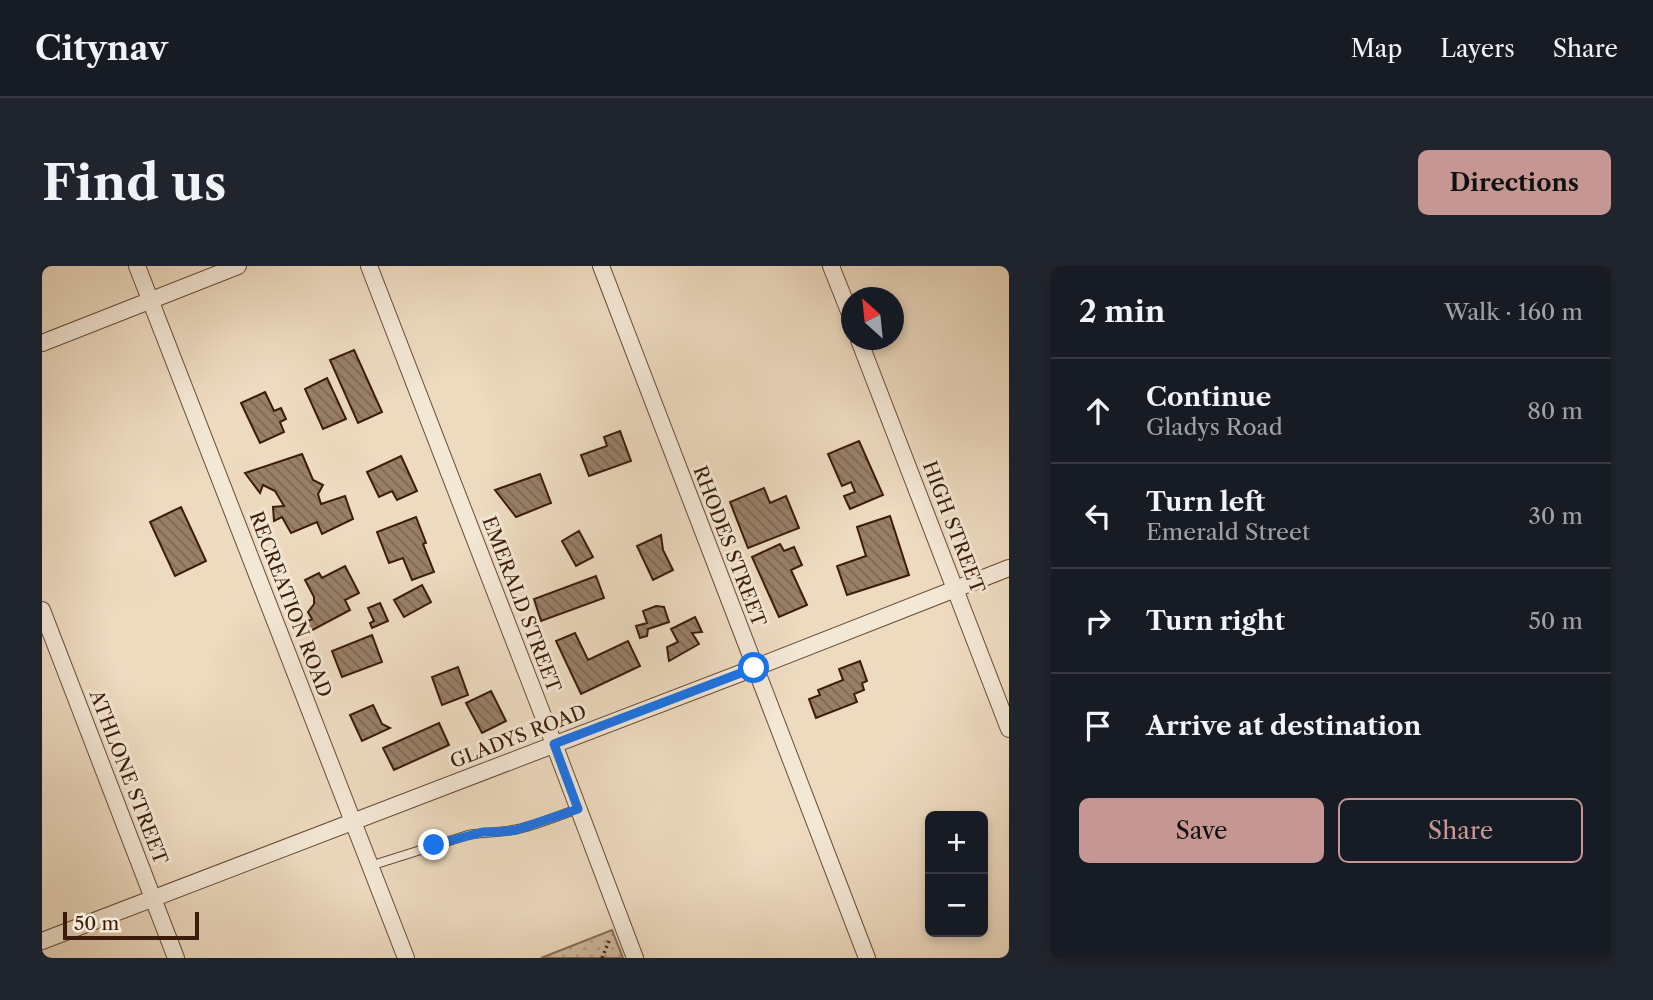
<!DOCTYPE html>
<html lang="en">
<head>
<meta charset="utf-8">
<style>
	body { margin:0; font-family:"Libre Caslon Text",serif; background:#20242c; color:#f1f3f6 }
	.controls { position:absolute; right:21px; bottom:21px; display:grid; overflow:hidden; border-radius:10px; box-shadow:0 4px 10px #0003 }
	.controls button { width:63px; height:63px; display:grid; place-items:center; padding:0; border:0; border-bottom:2px solid #363941; background:#171b24; color:#f1f3f6; font:35px sans-serif }
	.compass { position:absolute; left:799px; top:21px; width:63px; height:63px; border-radius:50%; background:#171b24; box-shadow:0 4px 10px #0003; rotate:333deg }
	.scale { position:absolute; left:21px; bottom:18px; width:136px; box-sizing:border-box; padding-left:7px; border:4px solid #3c1c08; border-top:0; font-size:19px; line-height:24px; white-space:nowrap; color:#3c1c08; -webkit-text-stroke:5px #f3e7d5; paint-order:stroke }
	.stop { position:absolute; width:21px; height:21px; margin:-16px; border:5px solid #1a73e8; border-radius:50%; background:#fff }
	.stop.end { background:#1a73e8; border-color:#fff; box-shadow:0 2px 7px #0008 }
	.list { margin:0; padding:0; list-style:none }
	h2 { display:flex; justify-content:space-between; align-items:center; height:91px; margin:0; padding:0 28px; font-size:30px }
	h2 small { font-size:23px; font-weight:400; color:#9ea1a6 }
	.list li { display:grid; grid-template-columns:46px 1fr auto; gap:21px; align-items:center; box-sizing:border-box; height:105px; padding:0 28px; border-top:2px solid #363941 }
	.list b { display:block; font-size:26px; white-space:nowrap }
	.list p { margin:0; font-size:23px; white-space:nowrap; color:#9ea1a6 }
	.list em { font-size:23px; font-style:normal; color:#9ea1a6 }
	.actions { display:flex; gap:14px; padding:21px 28px }
	.actions a { flex:1; padding:16px 0; border:2px solid #c59692; border-radius:10px; text-align:center; font-size:24px; color:#c59692 }
	.actions .main { background:#c59692; color:#111 }
	.icon { flex:none; width:38px; height:38px; fill:none; stroke:currentColor; stroke-width:2; stroke-linecap:round; stroke-linejoin:round }
	.map { position:relative; flex:none; width:967px; height:692px; overflow:hidden; border-radius:10px }
	header { display:flex; align-items:center; gap:42px; box-sizing:border-box; height:98px; padding:0 35px; background:#171b24; border-bottom:2px solid #363941 }
	header strong { font-size:33px }
	nav { display:flex; gap:38px; margin-inline-start:auto; font-size:24px }
	.intro { display:flex; align-items:center; justify-content:space-between; box-sizing:border-box; height:168px; padding:0 42px }
	h1 { margin:0; font-size:49px }
	.button { padding:18px 32px; border-radius:10px; background:#c59692; color:#111; font-size:24px; font-weight:700 }
	main { display:flex; gap:42px; padding:0 42px }
	aside { flex:1; background:#171b24; border-radius:10px; box-shadow:0 4px 10px #0003 }
	.map>svg:first-child { display:block }
</style>
</head>
<body>
<header>
<strong>Citynav</strong>
<nav><a>Map</a><a>Layers</a><a>Share</a></nav>
</header>
<div class="intro"><h1>Find us</h1><a class="button">Directions</a></div>
<main>
<div class="map">
<svg width="967" height="692" viewBox="0 0 967 692">
	<defs>
		<pattern id="park-dots" width="8" height="8" patternUnits="userSpaceOnUse" patternTransform="scale(1.75)"><rect width="8" height="8" fill="#cfbaa0"/><path d="M2 2h.1M6 6h.1" fill="none" stroke="#b39f88" stroke-width="1.8" stroke-linecap="round"/></pattern>
		<pattern id="building-back-hatch" width="6" height="6" patternUnits="userSpaceOnUse" patternTransform="scale(1.75)"><rect width="6" height="6" fill="#987f67"/><path d="M-1 5l2 2M0 0l6 6M5-1l2 2" fill="none" stroke="#7d6753"/></pattern>
	</defs>
	<rect width="100%" height="100%" fill="#eddabf"/>
	<filter id="stains"><feTurbulence type="fractalNoise" baseFrequency=".00286" numOctaves="4"/><feColorMatrix values="0 0 0 0 .2 0 0 0 0 .09 0 0 0 0 .02 0 0 0 .5 -.17"/></filter>
	<radialGradient id="worn" r=".72"><stop offset=".6" stop-color="#630" stop-opacity="0"/><stop offset="1" stop-color="#630" stop-opacity=".3"/></radialGradient>
	<path fill="url(#park-dots)" stroke="#866b54" stroke-width="2" d="M570 664 581 692H499Z"/>
	<path fill="url(#building-back-hatch)" stroke="#3c1c08" stroke-width="2" d="M312 84 340 146 316 157 288 94Z
		M285 112 304 153 281 163 263 123Z
		M223 126 232 145 239 142 244 153 238 156 242 166 218 177 199 137Z
		M578 165 589 195 547 210 539 189 565 180 562 171Z
		M817 175 841 229 808 243 802 230 813 226 809 216 800 220 786 188Z
		M260 188 271 214 281 219 276 228 279 238 303 230 311 253 280 268 275 256 249 267 240 251 232 255 231 241 242 240 233 225 221 219 218 227 203 207Z
		M359 190 375 225 355 234 350 225 337 231 325 206Z
		M498 208 509 237 474 251 453 224Z
		M722 222 728 237 744 230 757 262 706 282 688 236Z
		M139 241 164 295 133 310 108 256Z
		M848 250 867 309 805 329 795 300 824 290 815 261Z
		M374 251 384 277 381 278 392 306 370 314 361 292 347 297 335 266Z
		M537 265 551 291 534 300 520 275Z
		M619 269 621 284 631 304 611 314 595 280Z
		M738 278 742 285 752 281 760 299 749 304 765 339 737 351 710 291Z
		M303 300 317 327 303 334 308 344 265 367 260 358 270 353 266 346 272 338V331L263 314 277 307 280 312Z
		M554 310 562 332 499 355 492 333Z
		M380 319 389 336 362 351 352 334Z
		M338 337 346 355 330 362 328 357 332 355 326 342Z
		M614 340 622 341 627 356 606 363 605 370 598 372 594 360 605 357 601 345Z
		M653 351 660 366 650 367 657 378 627 395 625 381 636 376 629 363Z
		M533 367 546 394 586 375 598 400 539 428 514 375Z
		M330 369 340 396 300 411 290 385Z
		M818 395 825 415 820 417 822 424 812 428 815 436 774 452 767 433 778 429 776 424 801 414 797 403Z
		M416 401 426 429 400 439 390 411Z
		M449 425 464 455 440 467 424 437Z
		M331 439 340 458 348 462 320 475 308 449Z
		M397 457 407 479 352 504 341 482Z"/>
	<g fill="none" stroke-linecap="round" stroke-linejoin="round">
		<g stroke="#684c36" stroke-width="10">
			<path id="service" d="M328 600 426 569C441 566 456 567 471 564 493 560 515 550 536 543"/>
		</g>
		<g stroke="#684c36" stroke-width="18">
			<path id="minor" d="M95 0 364 692
				M327 0 512 478 593 692
				M559 0 825 692
				M789 0 810 53
				M817 74 967 463
				M0 77 196 0
				M0 344 134 692
				M0 675 712 402 967 302"/>
		</g>
		<path stroke="#3c1c08" stroke-width="3.5" stroke-dasharray="2 3.5" stroke-linecap="butt" d="M560 692 567 675"/>
		<use href="#service" stroke="#f3e7d5" stroke-width="8"/>
		<use href="#minor" stroke="#f3e7d5" stroke-width="16"/>
	</g>
	<g fill="none" stroke-linecap="round" stroke-linejoin="round">
		<path stroke="#1a73e8" stroke-width="9" d="M392 579 441 566H456L474 564 536 543 512 478 712 402"/>
	</g>
	<g text-anchor="middle" stroke-width="6" stroke-linejoin="round" paint-order="stroke">
		<g font-size="19" fill="#3c1c08" stroke="#f3e7d5">
			<text transform="translate(912 261) rotate(69)" y="7">HIGH STREET</text>
			<text transform="translate(688 280) rotate(69)" y="7">RHODES STREET</text>
			<text transform="translate(249 338) rotate(69)" y="7">RECREATION ROAD</text>
			<text transform="translate(480 338) rotate(69)" y="7">EMERALD STREET</text>
			<text transform="translate(476 470) rotate(-21)" y="7">GLADYS ROAD</text>
			<text transform="translate(87 511) rotate(69)" y="7">ATHLONE STREET</text>
		</g>
	</g>
	<rect width="100%" height="100%" filter="url(#stains)"/>
	<rect width="100%" height="100%" fill="url(#worn)"/>
</svg>
<div class="controls">
<button>+</button>
<button>−</button>
</div>
<svg class="compass" viewBox="-18 -18 36 36"><path d="M0-13l5 13h-10z" fill="#e53935"/><path d="M0 13l5-13h-10z" fill="#9ea1a6"/></svg>
<div class="scale">50 m</div>
<div class="stop" style="left:712px;top:402px"></div>
<div class="stop end" style="left:392px;top:579px"></div>
</div>
<aside>
<h2>2 min<small>Walk · 160 m</small></h2>
<ul class="list">
<li><svg class="icon" aria-label="ahead" viewBox="0 0 24 24"><path d="M12 20V5M6 11l6-6 6 6"/></svg><div><b>Continue</b><p>Gladys Road</p></div><em>80 m</em></li>
<li><svg class="icon" aria-label="left" viewBox="0 0 24 24"><path d="M17 20v-9H6M10 6l-5 5 5 5"/></svg><div><b>Turn left</b><p>Emerald Street</p></div><em>30 m</em></li>
<li><svg class="icon" aria-label="right" viewBox="0 0 24 24"><path d="M7 20v-9h11M14 6l5 5-5 5"/></svg><div><b>Turn right</b></div><em>50 m</em></li>
<li><svg class="icon" aria-label="arrive" viewBox="0 0 24 24"><path d="M6 21V4h12l-3 4 3 4H6"/></svg><div><b>Arrive at destination</b></div></li>
</ul>
<div class="actions"><a class="main">Save</a><a>Share</a></div>
</aside>
</main>
</body>
</html>
